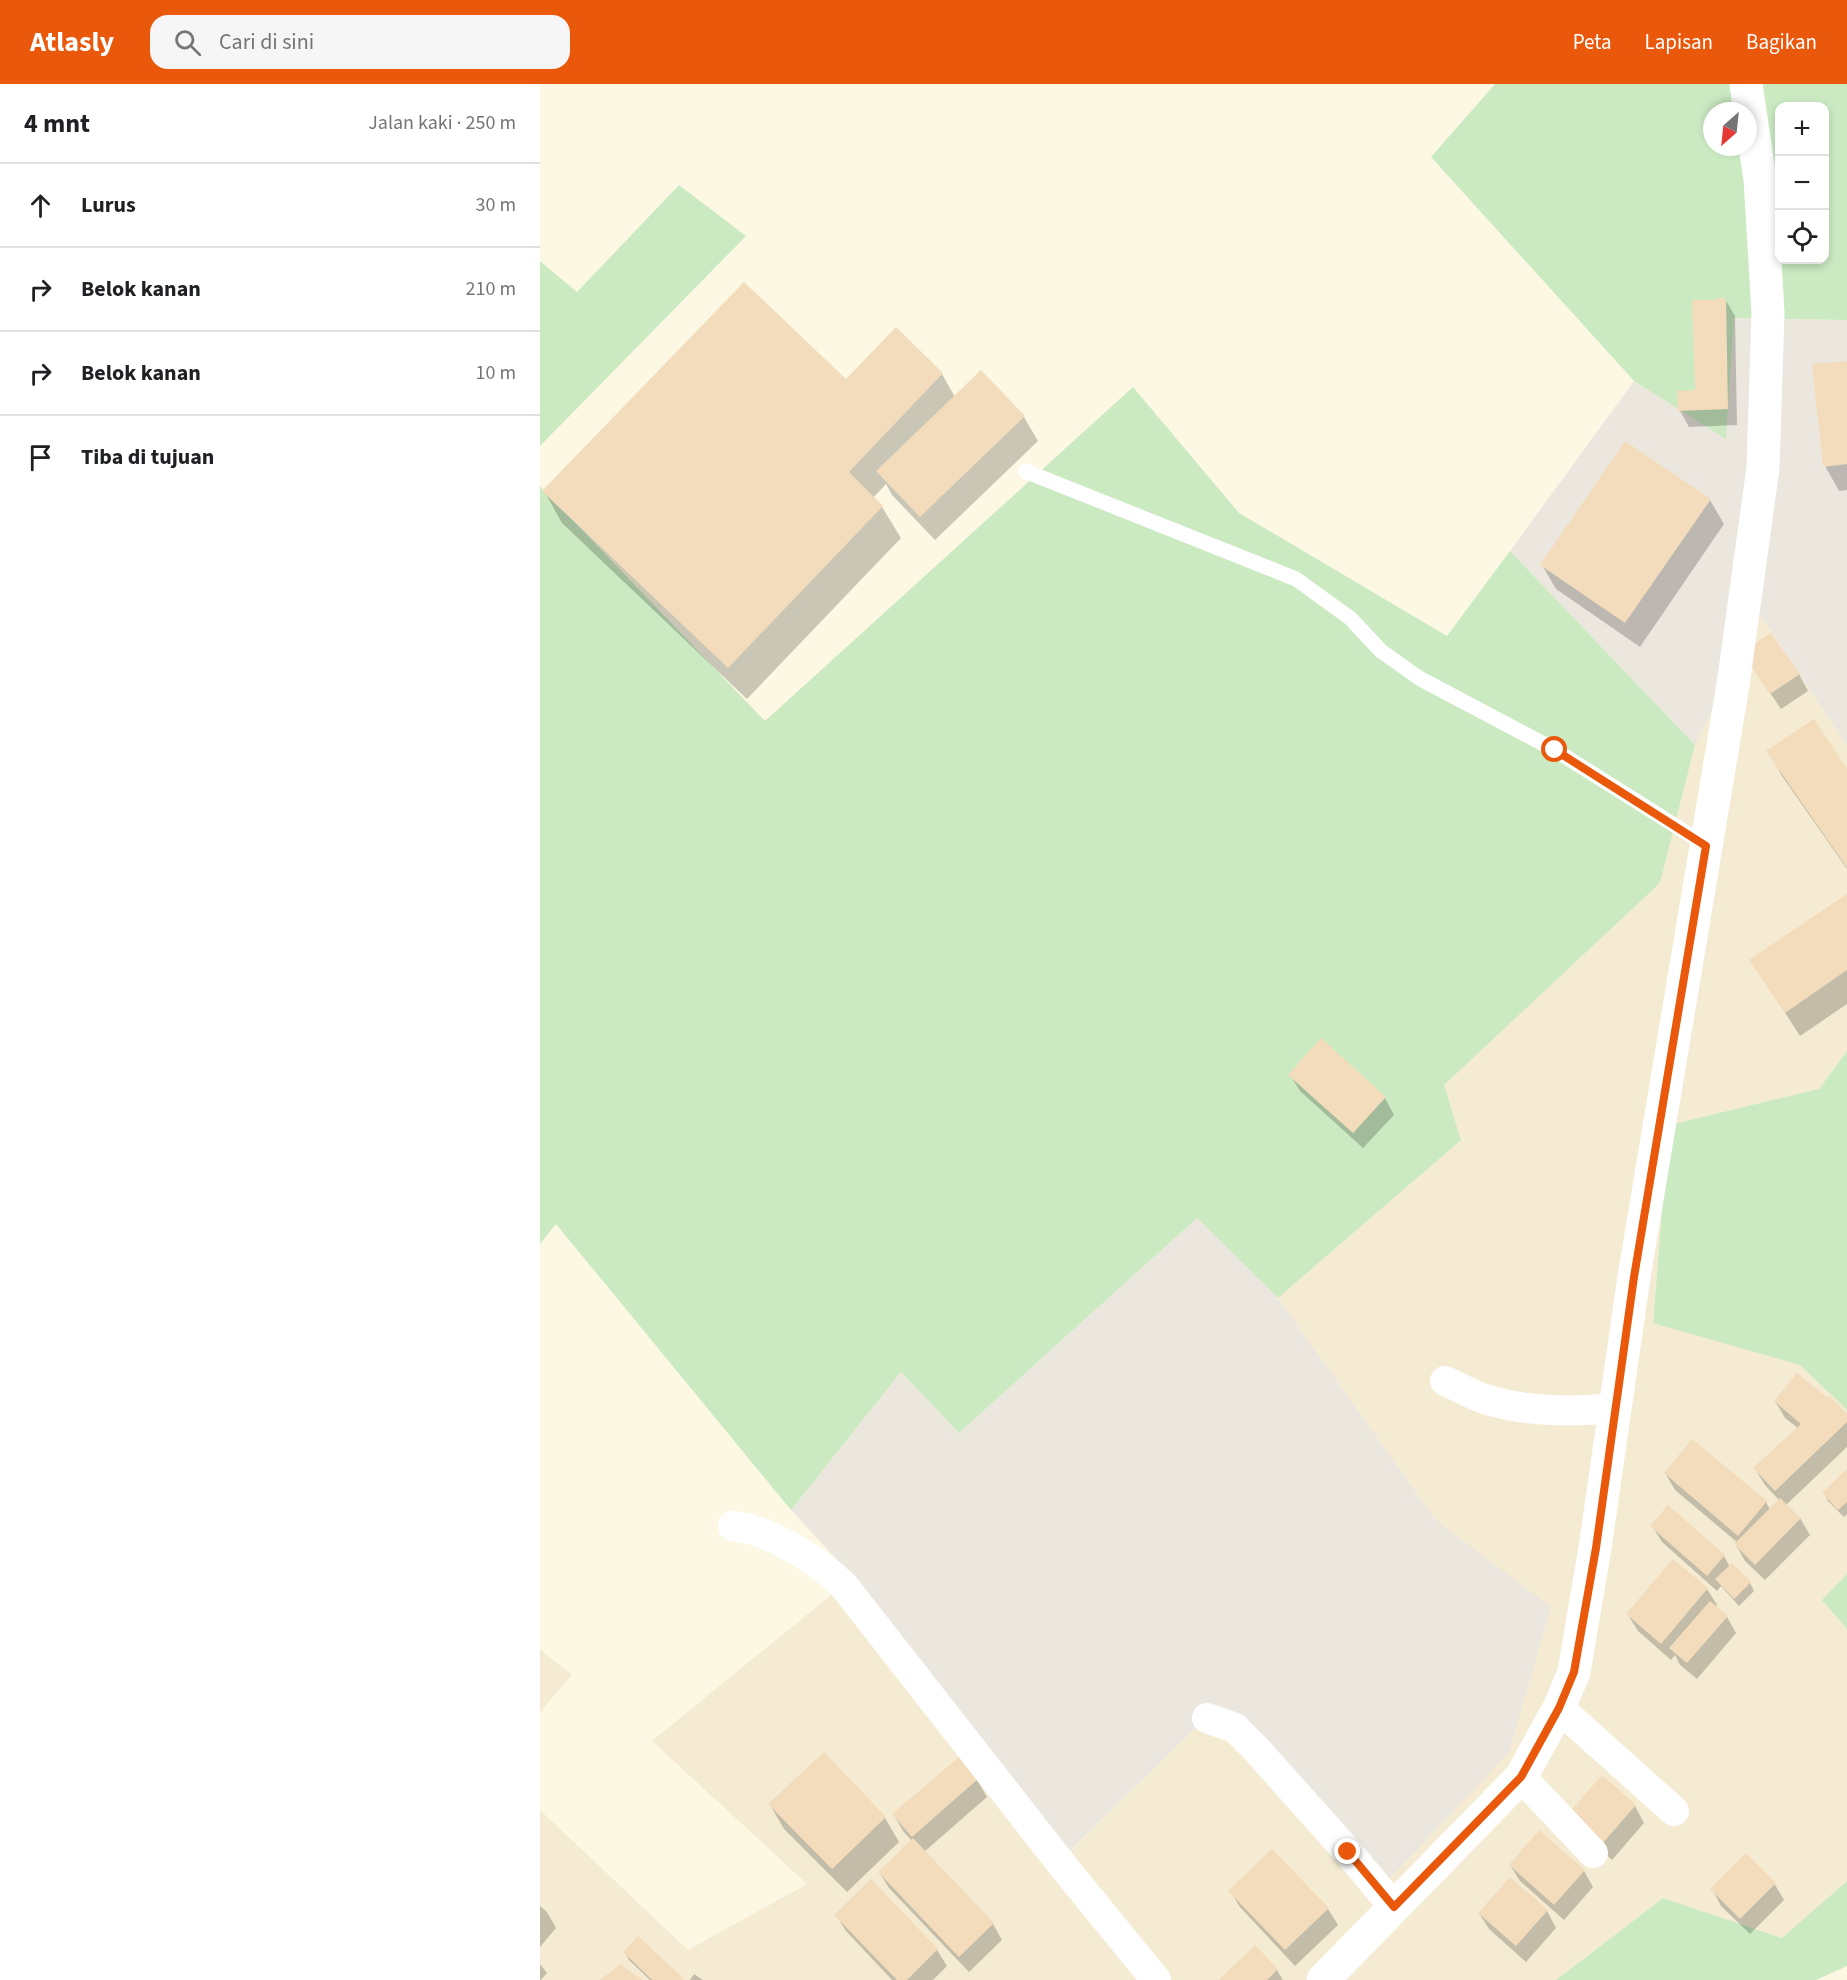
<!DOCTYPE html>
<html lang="id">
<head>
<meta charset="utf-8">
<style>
	body { margin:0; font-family:"Source Sans 3",sans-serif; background:#f6f6f6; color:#202124 }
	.controls { position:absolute; right:18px; top:18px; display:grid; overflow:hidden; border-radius:12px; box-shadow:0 3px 9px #0003 }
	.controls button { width:54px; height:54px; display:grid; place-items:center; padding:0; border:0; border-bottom:2px solid #e0e0e0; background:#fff; color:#202124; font:30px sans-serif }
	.compass { position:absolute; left:1163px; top:18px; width:54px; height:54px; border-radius:50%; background:#fff; box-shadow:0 3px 9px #0003; rotate:207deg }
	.stop { position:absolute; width:18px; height:18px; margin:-14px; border:4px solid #ea580c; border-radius:50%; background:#fff }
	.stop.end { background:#ea580c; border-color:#fff; box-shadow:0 2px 6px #0008 }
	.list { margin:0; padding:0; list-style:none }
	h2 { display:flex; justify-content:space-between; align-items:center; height:78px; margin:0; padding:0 24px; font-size:26px }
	h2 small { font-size:20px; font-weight:400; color:#757577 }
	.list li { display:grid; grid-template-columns:39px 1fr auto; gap:18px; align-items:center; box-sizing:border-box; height:84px; padding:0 24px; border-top:2px solid #e0e0e0 }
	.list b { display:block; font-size:22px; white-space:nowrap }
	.list em { font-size:20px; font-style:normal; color:#757577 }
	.icon { flex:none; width:33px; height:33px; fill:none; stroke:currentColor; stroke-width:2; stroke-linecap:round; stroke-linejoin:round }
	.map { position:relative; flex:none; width:1307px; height:1896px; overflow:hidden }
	header { display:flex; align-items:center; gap:36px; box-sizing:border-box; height:84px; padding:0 30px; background:#ea580c; color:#fff }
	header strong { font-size:28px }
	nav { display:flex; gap:33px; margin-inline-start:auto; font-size:21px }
	.search { width:420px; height:54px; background:#f6f6f6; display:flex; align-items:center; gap:15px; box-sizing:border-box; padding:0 21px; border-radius:18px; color:#757577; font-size:22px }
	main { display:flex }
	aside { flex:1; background:#fff }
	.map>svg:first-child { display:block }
</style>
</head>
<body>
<header>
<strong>Atlasly</strong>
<div class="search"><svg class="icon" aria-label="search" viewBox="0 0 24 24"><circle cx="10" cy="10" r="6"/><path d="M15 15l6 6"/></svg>Cari di sini</div>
<nav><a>Peta</a><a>Lapisan</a><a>Bagikan</a></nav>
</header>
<main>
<aside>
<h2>4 mnt<small>Jalan kaki · 250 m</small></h2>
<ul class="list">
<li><svg class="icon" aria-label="ahead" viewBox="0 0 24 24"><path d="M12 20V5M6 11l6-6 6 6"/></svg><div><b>Lurus</b></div><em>30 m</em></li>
<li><svg class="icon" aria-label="right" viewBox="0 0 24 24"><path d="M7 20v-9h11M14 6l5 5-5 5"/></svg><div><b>Belok kanan</b></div><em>210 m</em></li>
<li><svg class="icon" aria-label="right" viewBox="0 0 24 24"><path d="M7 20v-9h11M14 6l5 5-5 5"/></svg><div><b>Belok kanan</b></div><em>10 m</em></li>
<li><svg class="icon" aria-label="arrive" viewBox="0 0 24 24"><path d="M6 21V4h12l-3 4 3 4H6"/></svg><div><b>Tiba di tujuan</b></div></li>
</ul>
</aside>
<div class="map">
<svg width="1307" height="1896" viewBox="0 0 1307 1896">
	<rect width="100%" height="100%" fill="#fdf8e4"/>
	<path fill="#f4ebd2" d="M1221 532 1307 662V967L1279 1005 1129 1041 1113 1238 1260 1281 1307 1326V1490L1283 1516 1307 1545V1797L1243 1854 1123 1814 1016 1896H0V1726L148 1866 267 1800 112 1657 313 1493 517 1781 675 1624 1011 1524 896 1436 738 1214 921 1056 903 1001 1120 799 1155 661Z
		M0 1565 32 1591 0 1628Z"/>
	<path fill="#ece7de" d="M1194 234 1307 236V662L1221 532 1155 661 970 467 1094 297 1186 354Z
		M657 1134 738 1214 896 1436 1011 1523 969 1668 838 1807 675 1625 516 1781 313 1493 251 1426 361 1288 419 1349Z"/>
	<path fill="#cbeac2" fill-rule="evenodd" d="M955 0H1307V236L1194 234 1186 355 1094 297 891 73ZM1240 22H1284V176H1240ZM1172 27H1208V63H1172Z
		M139 101 206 152 0 362V177L37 208Z
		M593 303 699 429 907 552 970 467 1155 661 1120 799 904 1001 921 1056 738 1214 657 1134 419 1349 361 1288 251 1426 16 1140 0 1160V402L225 637Z
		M1307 967V1326L1260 1281 1113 1239 1129 1041 1279 1005Z
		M1307 1490V1545L1282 1516Z
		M1307 1797V1882L1276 1896H1016L1123 1814 1242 1854Z"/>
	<path fill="#0003" d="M1185 215 1195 232 1197 341 1149 343 1140 327 1156 308 1177 217Z
		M356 245 402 290 415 313 484 333 498 357 395 456 352 411 346 400 333 414 342 423 361 454 207 615 22 439 4 407 306 297Z
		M1307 278V406L1299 407 1285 382Z
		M1170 416 1184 440 1100 563 1016 505 1002 481Z
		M1214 585 1259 590 1268 607 1241 625Z
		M1228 667 1307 687V785L1242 692Z
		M1307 811V920L1260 952 1211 876Z
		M750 991 845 1014 854 1031 823 1064 760 1007Z
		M1235 1317 1307 1332V1363L1246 1421 1260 1434 1270 1451 1225 1496 1205 1477 1196 1461 1198 1459 1135 1406 1125 1389 1226 1418 1230 1426 1239 1416 1225 1401 1215 1385 1258 1344 1245 1334Z
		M1307 1387V1430L1304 1433 1288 1417 1284 1409Z
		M1112 1442 1184 1472 1190 1483 1210 1499 1214 1507 1199 1522 1181 1502 1177 1507 1122 1458Z
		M1167 1505 1177 1521 1175 1523 1187 1533 1196 1549 1157 1595 1140 1581 1135 1571 1131 1576 1098 1547 1088 1531Z
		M419 1675 437 1696 447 1713 384 1768 453 1840 462 1856 429 1888 349 1804 339 1788 372 1757 363 1747 354 1731Z
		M230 1721 345 1734 359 1758 307 1808 244 1745Z
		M1095 1722 1104 1739 1072 1776 1039 1747Z
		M970 1781 1044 1787 1053 1803 1024 1836 980 1797Z
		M331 1797 397 1866 407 1882 393 1896H352L306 1847 296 1831Z
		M1234 1799 1244 1816 1210 1850 1181 1822 1172 1805Z
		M690 1807 788 1825 798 1841 755 1882 700 1823Z
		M0 1822 7 1828 16 1844 0 1863Z
		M1007 1827 1016 1844 986 1878 949 1845 939 1829Z
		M715 1864 737 1886 743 1896H681Z
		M85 1868 143 1896H110L89 1876Z
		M0 1880 7 1889 1 1896H0Z
		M154 1890 163 1896H150Z"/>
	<path fill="#f2dcbb" d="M204 198 306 295 356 243 403 289 309 388 343 422 188 584 2 407Z
		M1175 214H1186L1188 325 1138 327 1137 307 1155 306 1152 216H1176Z
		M1307 277V380L1283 383 1272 280Z
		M441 286 485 332 380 433 336 387Z
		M1085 357 1171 415 1085 539 1000 481Z
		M1231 549 1260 590 1230 610 1202 568Z
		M1274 635 1307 684V784L1226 667Z
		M1307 810V886L1245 929 1209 876Z
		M781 954 846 1013 813 1049 748 991Z
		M1257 1289 1288 1314 1290 1312 1307 1330V1338L1235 1407 1213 1384 1261 1340 1234 1317Z
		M1152 1355 1227 1417 1198 1452 1124 1389Z
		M1307 1385V1418L1298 1426 1282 1409Z
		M1240 1414 1261 1434 1215 1481 1194 1460Z
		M1128 1421 1185 1471 1167 1492 1110 1442Z
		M1133 1475 1168 1504 1121 1560 1086 1530Z
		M1192 1479 1211 1498 1194 1515 1175 1495Z
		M1170 1517 1188 1532 1147 1579 1129 1564Z
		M284 1668 346 1733 292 1785 228 1720Z
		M419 1673 438 1695 372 1753 352 1730Z
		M1062 1691 1096 1721 1062 1760 1028 1730Z
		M999 1746 1045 1786 1014 1821 969 1781Z
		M373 1754 454 1839 419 1873 338 1788Z
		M732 1765 789 1824 745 1866 688 1807Z
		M1206 1769 1236 1799 1200 1835 1170 1805Z
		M970 1793 1008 1826 976 1862 938 1829Z
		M331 1795 398 1865 367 1896H357L294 1831Z
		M98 1852 144 1895 143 1896H112L83 1868Z
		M715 1861 738 1885 727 1896H679Z
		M81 1880 85 1884 103 1896H60Z"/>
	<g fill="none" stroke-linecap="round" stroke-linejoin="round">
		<path stroke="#fff" stroke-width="15" d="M485 387 756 495 810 534 841 567 879 594 1015 666 1166 761"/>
		<path stroke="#fff" stroke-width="30" d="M905 1297C919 1303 934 1312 948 1316 988 1328 1034 1328 1075 1324
			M193 1442C231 1446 277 1476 304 1502L523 1782 616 1896
			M1019 1624 1134 1727
			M667 1634 695 1644 716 1665 808 1768 854 1823
			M981 1693 1053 1769"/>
		<path stroke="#fff" stroke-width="33" d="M783 1896 981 1693 1019 1624 1034 1588 1055 1464 1094 1193 1193 601 1223 384 1228 228 1220 95 1206 0"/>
	</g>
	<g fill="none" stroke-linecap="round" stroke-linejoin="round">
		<path stroke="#ea580c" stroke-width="8" d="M808 1768 854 1823 981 1693 1019 1624 1034 1588 1056 1464 1094 1193 1166 762 1015 666"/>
	</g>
</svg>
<div class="controls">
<button>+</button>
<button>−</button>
<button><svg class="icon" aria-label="locate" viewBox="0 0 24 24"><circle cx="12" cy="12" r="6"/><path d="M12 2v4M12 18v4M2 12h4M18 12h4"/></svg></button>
</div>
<svg class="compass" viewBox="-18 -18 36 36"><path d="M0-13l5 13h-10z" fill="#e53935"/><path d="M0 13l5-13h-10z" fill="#757577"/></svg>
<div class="stop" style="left:1015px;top:666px"></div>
<div class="stop end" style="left:808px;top:1768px"></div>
</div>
</main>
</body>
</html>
